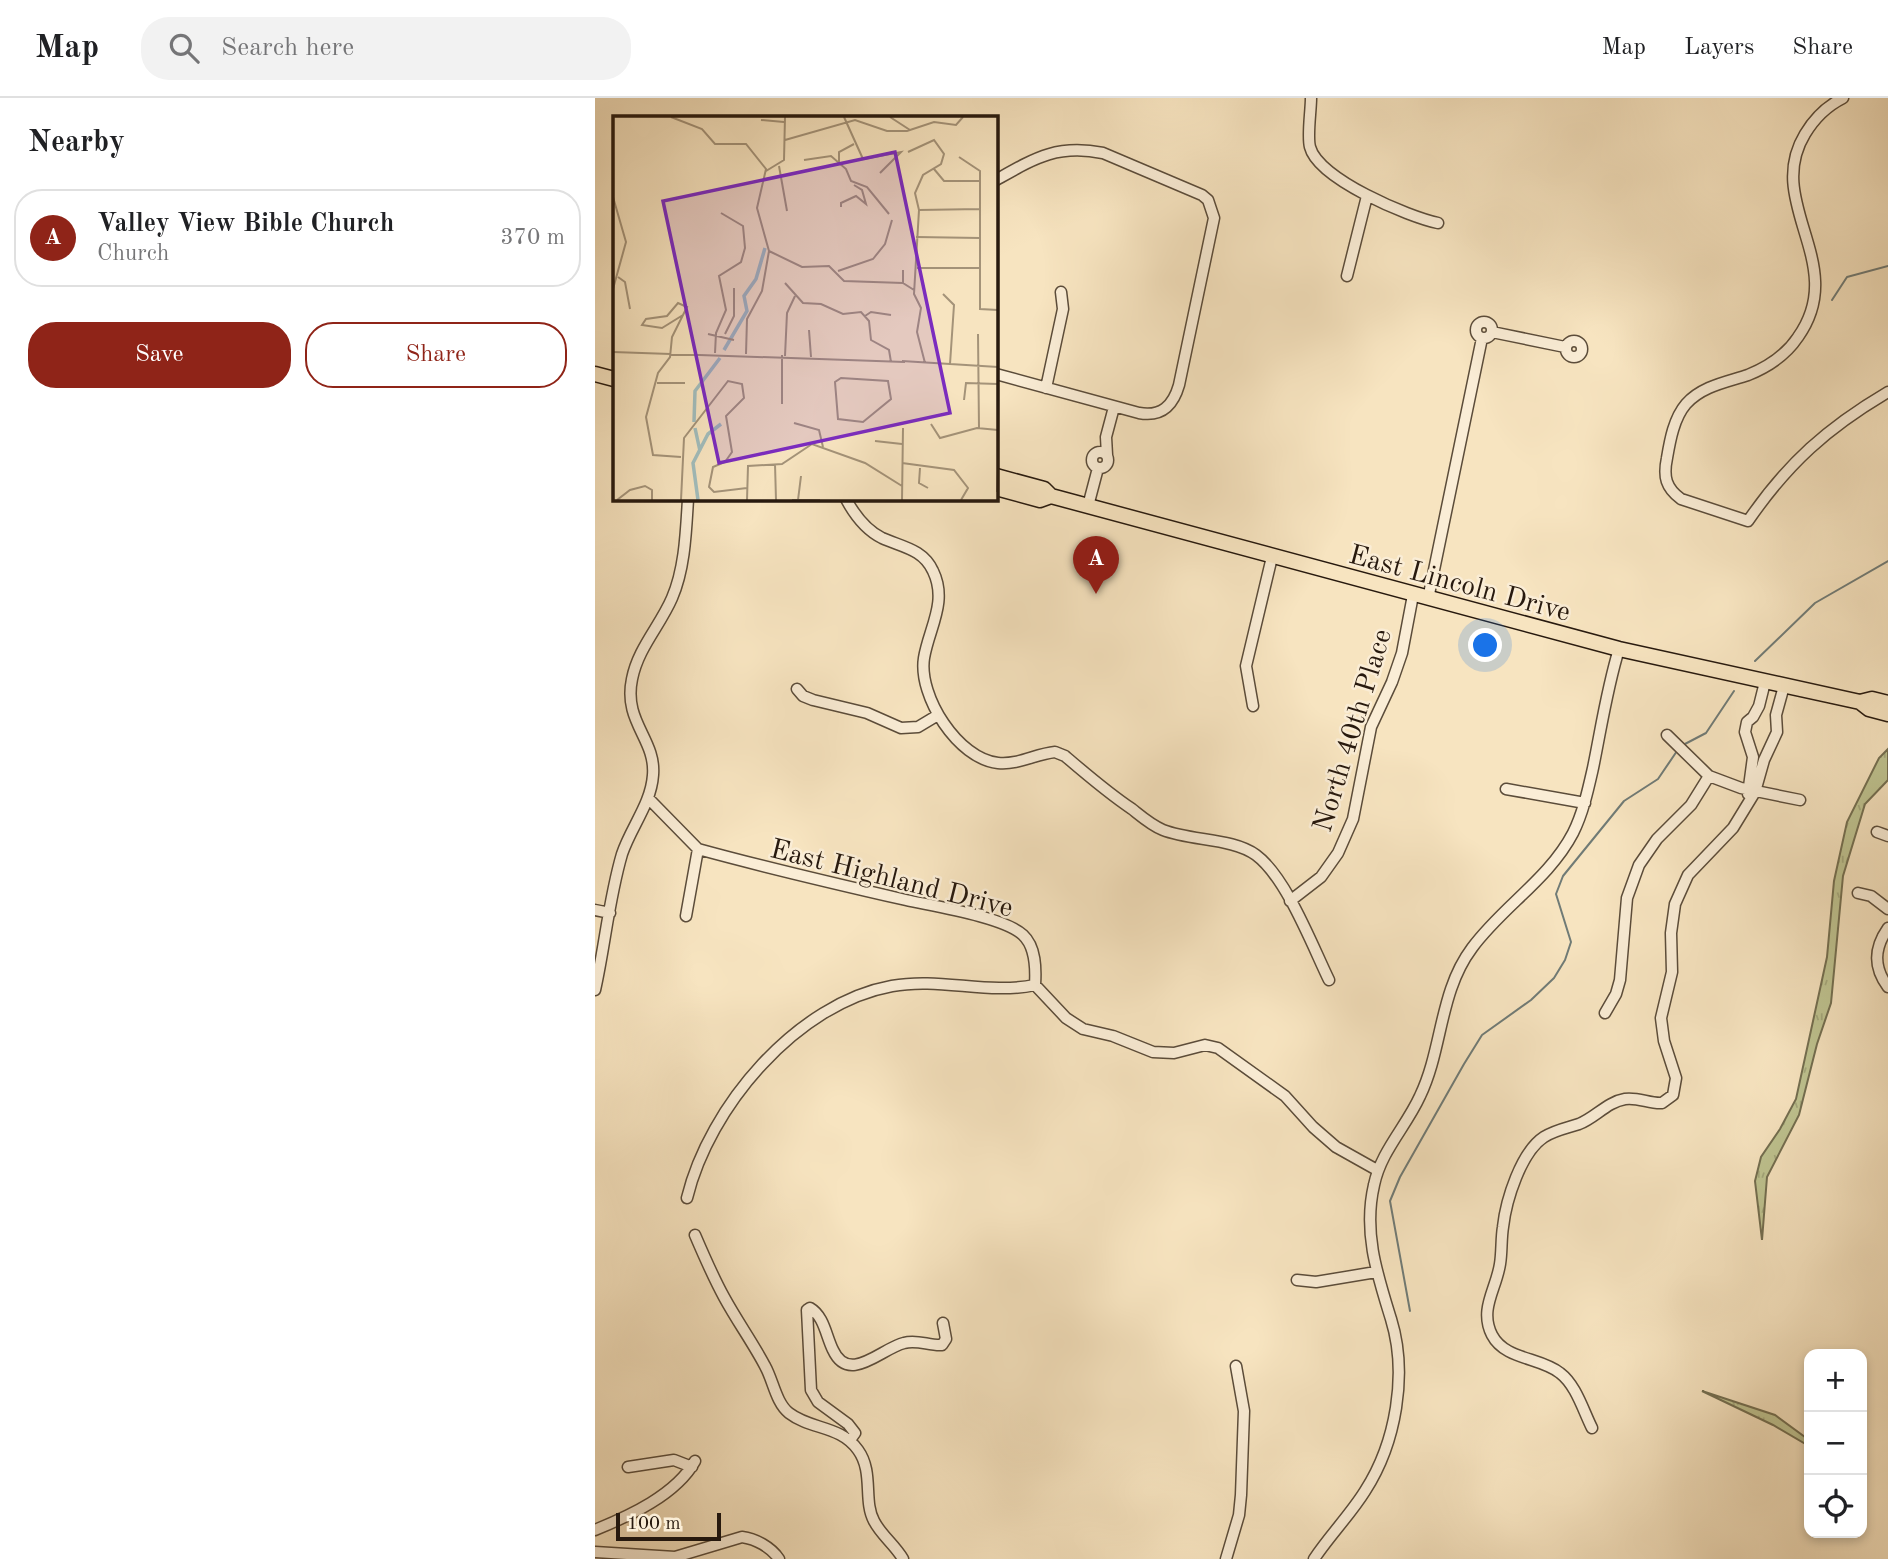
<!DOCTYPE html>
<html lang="en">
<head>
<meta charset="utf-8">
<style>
	body { margin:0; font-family:"Old Standard TT",serif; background:#f2f2f2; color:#202124 }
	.controls { position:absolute; right:21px; bottom:21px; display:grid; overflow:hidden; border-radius:14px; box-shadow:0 4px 10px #0003 }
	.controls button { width:63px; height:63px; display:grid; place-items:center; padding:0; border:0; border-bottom:2px solid #e0e0e0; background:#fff; color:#202124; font:35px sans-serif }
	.scale { position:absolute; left:21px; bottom:18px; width:105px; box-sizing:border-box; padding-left:7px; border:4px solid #27190e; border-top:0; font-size:19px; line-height:24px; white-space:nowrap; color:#27190e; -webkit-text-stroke:5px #faedd6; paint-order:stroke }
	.you { position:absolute; left:891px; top:548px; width:24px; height:24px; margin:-18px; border:5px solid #fff; border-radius:50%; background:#1a73e8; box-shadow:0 0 0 10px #1a73e833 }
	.badge { display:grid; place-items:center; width:46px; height:46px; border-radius:50%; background:#8f2418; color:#fff; font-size:23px; font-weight:700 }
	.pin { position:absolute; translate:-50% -58px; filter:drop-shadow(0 2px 4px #0008) }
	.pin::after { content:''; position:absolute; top:37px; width:24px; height:21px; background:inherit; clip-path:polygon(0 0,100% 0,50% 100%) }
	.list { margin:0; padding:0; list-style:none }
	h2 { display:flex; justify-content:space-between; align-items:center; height:91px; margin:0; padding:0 28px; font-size:30px }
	h2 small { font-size:23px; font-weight:400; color:#757577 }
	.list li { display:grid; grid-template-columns:46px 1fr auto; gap:21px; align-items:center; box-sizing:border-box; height:98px; margin:0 14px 14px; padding:0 14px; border:2px solid #e0e0e0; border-radius:28px }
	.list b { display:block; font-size:26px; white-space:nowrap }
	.list p { margin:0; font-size:23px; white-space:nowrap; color:#757577 }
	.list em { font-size:23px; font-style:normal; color:#757577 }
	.actions { display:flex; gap:14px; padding:21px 28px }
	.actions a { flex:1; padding:16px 0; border:2px solid #8f2418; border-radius:28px; text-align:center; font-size:24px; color:#8f2418 }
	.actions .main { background:#8f2418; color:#fff }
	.icon { flex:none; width:38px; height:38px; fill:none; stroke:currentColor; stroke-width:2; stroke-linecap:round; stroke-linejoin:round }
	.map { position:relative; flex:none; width:1293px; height:1461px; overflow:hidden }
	header { display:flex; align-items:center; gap:42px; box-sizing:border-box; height:98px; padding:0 35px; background:#fff; border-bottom:2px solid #e0e0e0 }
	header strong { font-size:33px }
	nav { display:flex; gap:38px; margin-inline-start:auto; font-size:24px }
	.search { width:490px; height:63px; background:#f2f2f2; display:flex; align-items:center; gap:18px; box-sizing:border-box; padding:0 24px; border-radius:28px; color:#757577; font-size:26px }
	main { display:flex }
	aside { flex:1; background:#fff }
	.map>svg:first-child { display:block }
</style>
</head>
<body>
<header>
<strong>Map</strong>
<div class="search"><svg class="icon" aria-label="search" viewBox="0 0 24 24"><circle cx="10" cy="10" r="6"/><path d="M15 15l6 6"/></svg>Search here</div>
<nav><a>Map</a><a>Layers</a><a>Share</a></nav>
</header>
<main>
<aside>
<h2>Nearby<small></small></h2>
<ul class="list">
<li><span class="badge">A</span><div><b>Valley View Bible Church</b><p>Church</p></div><em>370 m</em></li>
</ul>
<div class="actions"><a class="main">Save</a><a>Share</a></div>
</aside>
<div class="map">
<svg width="1293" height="1461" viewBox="0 0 1293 1461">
	<defs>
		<pattern id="grass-tufts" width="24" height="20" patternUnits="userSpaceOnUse" patternTransform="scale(1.75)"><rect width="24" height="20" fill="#bfc491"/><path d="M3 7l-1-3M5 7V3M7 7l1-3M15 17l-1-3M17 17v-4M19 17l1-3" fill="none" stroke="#a4a87c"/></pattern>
	</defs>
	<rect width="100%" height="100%" fill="#f7e4c0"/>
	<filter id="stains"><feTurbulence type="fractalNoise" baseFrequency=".00286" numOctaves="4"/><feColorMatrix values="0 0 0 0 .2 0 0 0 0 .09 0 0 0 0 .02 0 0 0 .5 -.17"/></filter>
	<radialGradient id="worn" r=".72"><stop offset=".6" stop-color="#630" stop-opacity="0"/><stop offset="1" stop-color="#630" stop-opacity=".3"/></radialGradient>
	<path fill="url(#grass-tufts)" stroke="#736e50" stroke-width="2" d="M1293 651V682L1270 706 1248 778 1236 905 1222 946 1204 1017 1172 1079 1167 1142 1160 1083 1166 1059 1185 1031 1201 1001 1232 859 1239 783 1252 724 1284 660Z
		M1107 1293 1180 1317 1214 1342V1348L1178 1327Z"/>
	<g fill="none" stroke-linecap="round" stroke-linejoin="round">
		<path stroke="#707b76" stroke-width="2" d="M1237 202 1252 179 1293 168
			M1160 563 1220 505 1293 463
			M1088 647 1111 635 1139 593
			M815 1213 795 1103 805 1079 869 966 887 937 936 902 959 880 970 862 976 844 961 796 968 778 1029 703 1063 681 1082 653"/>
		<g stroke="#5b4c3a" stroke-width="13">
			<path id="minor" d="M716 0C716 13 712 38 715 49 723 81 814 119 843 125
				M1248 0C1232 8 1219 21 1210 36 1168 105 1255 166 1203 239 1191 257 1173 269 1153 277 1132 284 1107 288 1091 306 1079 320 1075 342 1072 360 1068 379 1071 390 1086 401L1153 423C1193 365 1232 330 1293 294
				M401 82C440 60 462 46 508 55L607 97 613 102 619 120 584 287C578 308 566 319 544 315L401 276
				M752 178 772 98
				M881 232a8 8 0 1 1 16 0a8 8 0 1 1-16 0Z
				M897 234 970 249
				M971 251a8 8 0 1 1 16 0a8 8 0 1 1-16 0Z
				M451 290 468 211 466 194
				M497 362a8 8 0 1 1 16 0a8 8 0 1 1-16 0Z
				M512 357 511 339 519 309
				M251 401C259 416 271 432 287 440 307 449 328 451 338 473 353 504 334 530 329 560 323 598 363 661 403 665 424 667 440 656 460 654L470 658C491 676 513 695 537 711 547 719 556 727 568 732 596 743 638 740 661 757 691 779 717 847 734 882
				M493 408 503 370
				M833 501 887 240
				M202 591 208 598 218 602 272 615 306 630 323 629 343 617
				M658 608 651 568 677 459
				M1072 637 1114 678 1146 690 1205 702
				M911 691 990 705
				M1153 696 1158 659 1150 634 1152 624 1158 619 1164 608 1170 584
				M54 701 103 751 91 818
				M1282 734 1293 738
				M103 751C172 770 241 786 311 802 338 808 409 819 428 837 441 849 441 871 440 887
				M1263 795 1276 798 1293 811
				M695 803 726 779 743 755 758 721 776 629 797 584 807 555 818 497
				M0 812 15 815
				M1293 830C1279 850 1278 869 1293 889
				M440 887 471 920 488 931 518 938 558 954 579 955 610 947 623 950 690 998 718 1029 741 1049 782 1072
				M0 892C10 847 14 800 27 756 36 729 56 706 58 677 61 641 28 624 37 581 43 550 65 528 77 500 90 470 91 433 93 401
				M1010 915 1021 896 1025 882 1032 800 1044 767 1062 741 1096 707 1114 678
				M92 1100C114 1009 202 905 297 888 345 879 393 897 440 887
				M100 1137C109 1158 118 1179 129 1199 142 1223 158 1245 170 1268 178 1282 181 1305 194 1315 216 1332 245 1327 263 1352 279 1374 268 1403 279 1423 286 1437 300 1447 308 1461
				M702 1182 721 1184 781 1174
				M997 1330C988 1312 981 1287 965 1275 945 1259 910 1262 897 1237 884 1211 901 1192 905 1166 907 1154 906 1141 908 1129 911 1102 926 1054 949 1039 960 1032 972 1030 984 1026 1000 1020 1012 1004 1030 1001 1043 999 1055 1006 1067 1005L1078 997 1081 980 1069 943 1066 920 1077 874 1076 835 1080 806 1093 777 1138 730 1160 694 1169 662 1182 634 1181 617 1189 588
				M255 1342 260 1335 253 1326 223 1304 216 1292 212 1212 215 1210C229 1218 231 1238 238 1252 254 1287 287 1250 309 1245 322 1241 334 1248 347 1247L351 1241 348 1225
				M33 1369 79 1362 97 1369
				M0 1432C34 1418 81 1397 100 1363
				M0 1454 80 1459 147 1439C161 1441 176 1449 184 1461
				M631 1461 644 1417 646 1397 649 1313 641 1268
				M719 1461C735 1437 755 1417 770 1393 801 1345 813 1276 796 1221 782 1176 768 1134 779 1087 786 1053 811 1029 825 998 848 950 844 894 877 850 907 809 954 781 978 735 988 715 993 692 998 670 1006 631 1012 590 1024 551"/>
		</g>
		<g stroke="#27190e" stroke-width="17">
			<path id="major" d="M0 276 19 281
				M401 378 449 391 456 398
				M401 390 445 402 456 398 1024 551 1265 604 1274 611 1293 616
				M1265 604 1277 601 1293 605"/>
		</g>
		<use href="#minor" stroke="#faedd6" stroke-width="10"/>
		<use href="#major" stroke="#f7e4c0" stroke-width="14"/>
	</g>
	<g text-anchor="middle" stroke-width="5" stroke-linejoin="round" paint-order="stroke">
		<g font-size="28" fill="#27190e" stroke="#faedd6">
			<text transform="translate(865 484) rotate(15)" y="10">East Lincoln Drive</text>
			<text transform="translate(756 632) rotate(-73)" y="10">North 40th Place</text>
			<text transform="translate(297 779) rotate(14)" y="10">East Highland Drive</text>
		</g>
	</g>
	<g transform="translate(18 18)">
		<rect width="385" height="385" fill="#f7e4c0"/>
		<path fill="none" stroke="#a1bcbb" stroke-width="3.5" d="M111 234 134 195 131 180 143 163 152 132M81 306 82 275 107 242M82 312 87 335M85 384 80 347 95 318 108 308"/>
		<path fill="none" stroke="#a49379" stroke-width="2" d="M58 1 89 13 102 28H133L153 53 144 92 156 135 149 175 134 203 133 238M231 1 250 43 288 36 267 57M277 1 297 14M148 4 171 6M172 24 242 4 274 15H294L321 6 343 9 350 1M295 36 321 24 331 38 328 48 310 59 302 77 306 94 301 178 308 192 304 216 312 247M346 41 367 55V193L385 194M191 44 218 40 233 53 238 65 254 71 276 98M226 47V36L241 28M166 50 174 95M321 53 331 65H367M153 55 171 44 172 1M0 81 13 126 0 173M228 91V87L243 80 253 88 249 74 241 69M306 94 367 93M303 121 367 122M156 135 189 151 216 150 231 165 290 167M304 152H367M290 154V167L301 174M225 155 260 143 272 128 279 104M5 161 12 166 17 193M172 167 190 187 208 188 230 198 248 196 256 205 258 224 276 234 278 246M330 178 341 189 337 248M252 200 258 196 278 199M196 214 198 241M95 218 121 224M112 218 121 200V172M365 218 366 312M0 236 292 246M102 237 103 217 113 194 106 160 128 146 132 132 130 110 108 97M169 239V288M172 240 174 197 182 180M289 245 385 251M228 262 275 265 278 283 250 306 225 303 222 266ZM44 267H72M351 284 353 267 385 268M181 307 206 314 210 331M318 308 327 322 364 312 385 314M262 325 289 328M68 341 40 339 33 301 45 257 57 241 59 221 74 191 65 187 54 200 33 203 29 209 49 212 70 199M289 347 341 354 355 372 348 384M162 348 163 384M307 352 306 367 315 372M384 376 385 354M4 384 17 374 32 370 39 374V384M68 384 71 322 115 265 129 268 131 282 113 300 119 336 112 346 100 351 96 371 101 376 134 372M134 384 135 350 169 348 199 328 252 347 289 370M179 384H207M185 384 188 360M289 384 290 312"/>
		<path fill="#7b2cbf" fill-opacity="0.15" stroke="#7b2cbf" stroke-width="3.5" d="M282 36 337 297 106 347 50 85Z"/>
		<rect width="385" height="385" fill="none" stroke="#27190e" stroke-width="3.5"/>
	</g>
	<rect width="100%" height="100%" filter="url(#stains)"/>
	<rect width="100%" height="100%" fill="url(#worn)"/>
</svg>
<div class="controls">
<button>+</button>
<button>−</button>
<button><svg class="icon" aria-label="locate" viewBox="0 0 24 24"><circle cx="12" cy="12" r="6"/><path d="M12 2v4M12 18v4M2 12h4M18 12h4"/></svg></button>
</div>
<div class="scale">100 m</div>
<div class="you"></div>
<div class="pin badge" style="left:501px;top:496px">A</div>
</div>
</main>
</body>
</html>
